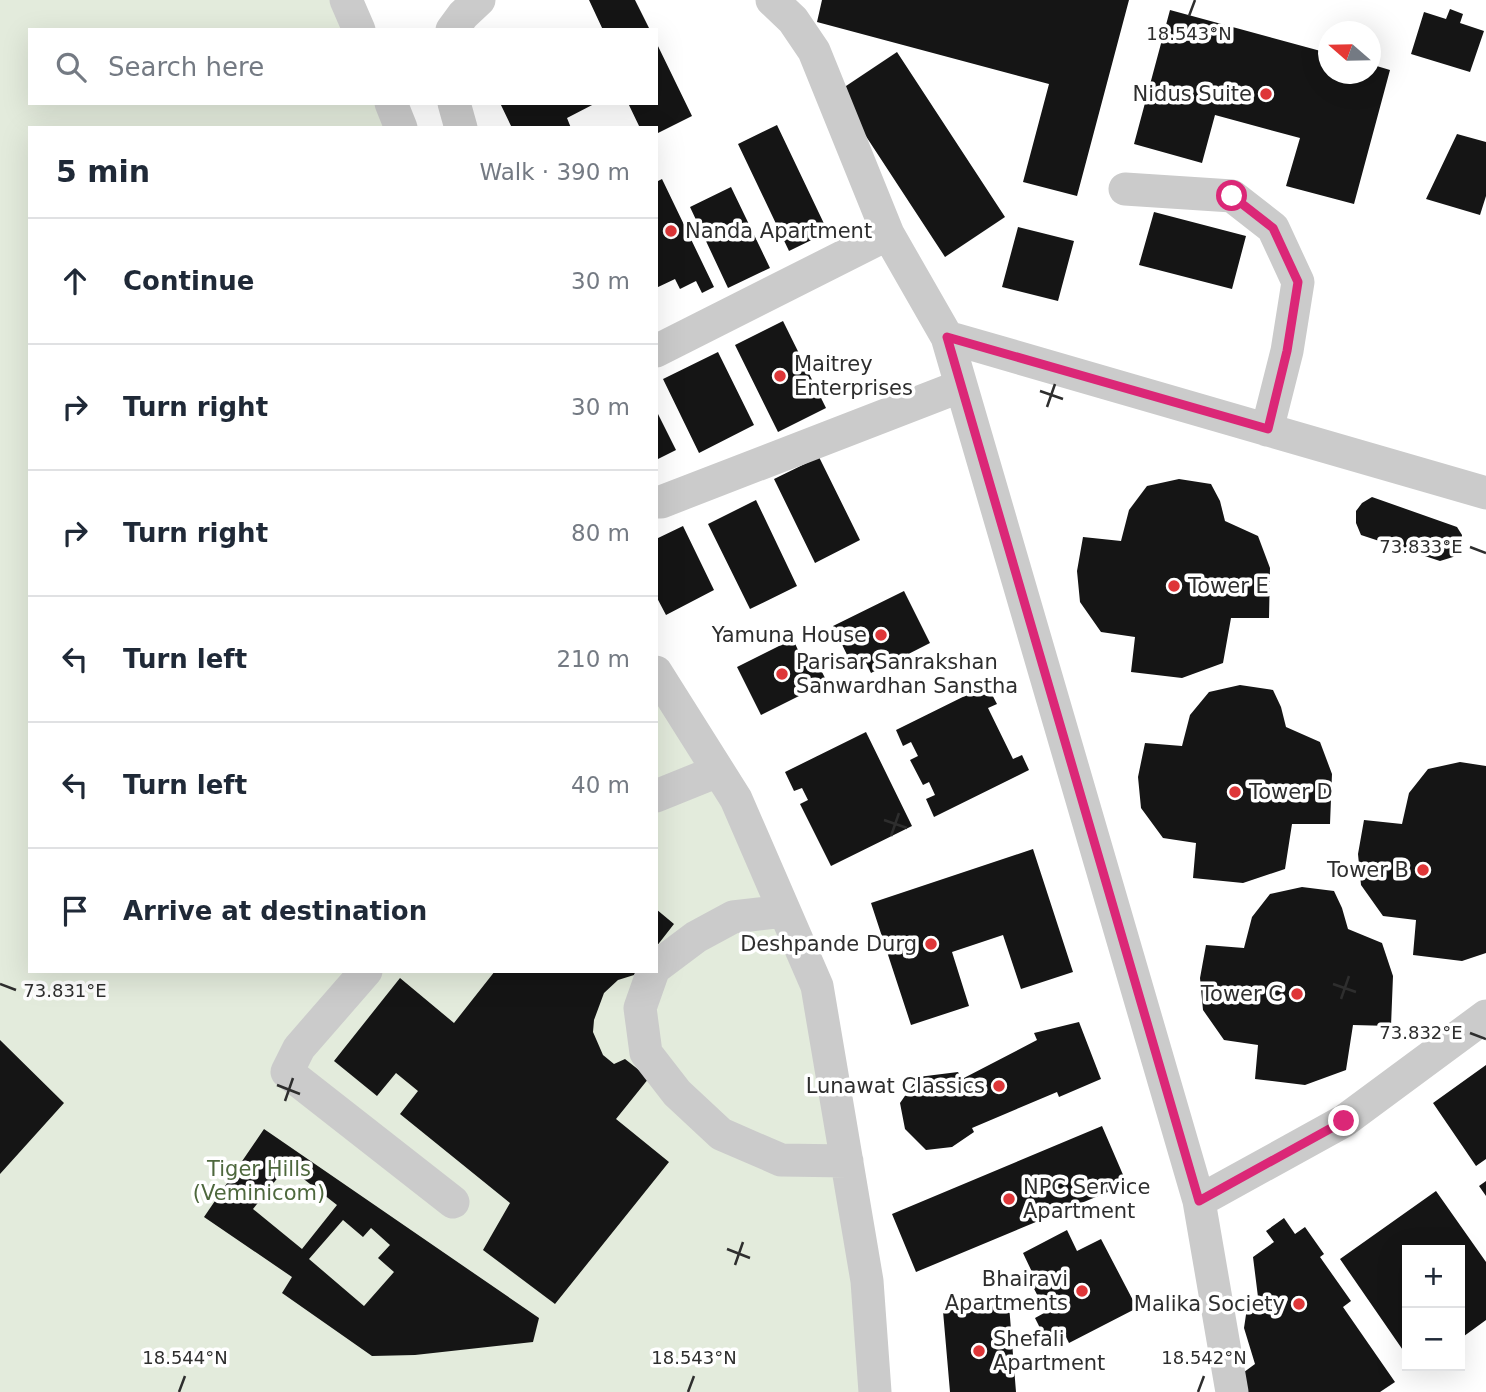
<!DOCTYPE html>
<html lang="en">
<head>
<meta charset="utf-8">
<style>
	body { margin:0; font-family:"DejaVu Sans",sans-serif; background:#f2f2f3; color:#1f2937 }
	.controls { position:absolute; right:21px; bottom:21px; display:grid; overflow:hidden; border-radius:0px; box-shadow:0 7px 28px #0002 }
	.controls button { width:63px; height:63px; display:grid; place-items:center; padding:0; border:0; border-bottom:2px solid #e0e1e3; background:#fff; color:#1f2937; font:35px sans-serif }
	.compass { position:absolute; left:1318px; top:21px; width:63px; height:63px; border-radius:50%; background:#fff; box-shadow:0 7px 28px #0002; rotate:290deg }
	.stop { position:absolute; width:21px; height:21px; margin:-16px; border:5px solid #db2777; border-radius:50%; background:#fff }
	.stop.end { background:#db2777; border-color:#fff; box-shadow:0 2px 7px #0008 }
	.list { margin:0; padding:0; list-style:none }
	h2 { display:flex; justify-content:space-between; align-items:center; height:91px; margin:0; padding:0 28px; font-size:30px }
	h2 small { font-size:23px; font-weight:400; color:#747a83 }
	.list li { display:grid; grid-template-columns:46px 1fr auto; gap:21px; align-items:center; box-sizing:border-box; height:126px; padding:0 28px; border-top:2px solid #e0e1e3 }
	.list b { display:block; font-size:26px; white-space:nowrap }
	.list em { font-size:23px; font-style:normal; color:#747a83 }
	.icon { flex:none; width:38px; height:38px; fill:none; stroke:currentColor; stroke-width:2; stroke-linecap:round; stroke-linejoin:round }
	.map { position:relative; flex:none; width:1486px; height:1392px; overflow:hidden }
	.search { position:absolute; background:#fff; box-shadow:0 7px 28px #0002; left:28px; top:28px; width:630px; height:77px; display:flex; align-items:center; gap:18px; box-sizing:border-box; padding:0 24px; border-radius:0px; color:#747a83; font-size:26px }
	.panel { position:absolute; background:#fff; box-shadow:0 7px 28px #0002; left:28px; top:126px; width:630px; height:847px; border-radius:0px }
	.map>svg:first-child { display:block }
</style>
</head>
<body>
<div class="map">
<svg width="1486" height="1392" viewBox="0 0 1486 1392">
	<rect width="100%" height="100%" fill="#fff"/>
	<path fill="#e3ebdc" d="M0 0H346L359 30H30V103H391L401 128H30V971H656V672L817 986 875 1392H0Z"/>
	<path fill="#151515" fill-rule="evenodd" d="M589 0H635L650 30H603Z
		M822 0H1129L1077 196 1023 182 1049 84 817 22Z
		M1450 9 1463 14 1460 23 1484 31 1470 72 1411 54 1424 12 1446 19Z
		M1170 10 1328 53V74H1370V64L1390 70 1354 204 1286 186 1300 138 1215 115 1202 163 1134 144Z
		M656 42 692 116 656 134V128H640L628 103H656Z
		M897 52 1005 217 945 257 837 92Z
		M500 103H596L567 118 571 128H512Z
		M777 125 828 232 789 251 738 144Z
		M1457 134 1486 142V196L1480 215 1426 199Z
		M662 179 714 287 702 293 696 281 680 289 675 279 656 288V182Z
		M731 187 770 268 728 288 690 207Z
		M1154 212 1246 236 1232 289 1139 265Z
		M1018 227 1074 241 1058 301 1002 287Z
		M783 321 826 408 778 432 735 345Z
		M718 352 754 425 699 453 663 379Z
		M656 410 676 450 656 460Z
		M819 457 860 540 815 563 774 479Z
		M1179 479 1211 484 1220 501 1225 521 1258 536 1270 568 1269 618H1231L1223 663 1182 678 1131 672 1135 637 1101 632 1080 602 1077 571 1083 537 1121 541 1129 510 1147 486Z
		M1372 497 1457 527 1462 535 1461 547 1453 557 1440 561 1361 535 1356 523V511L1362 503Z
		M756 500 797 586 750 609 708 524Z
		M683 526 714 590 666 615 656 596V539Z
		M904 591 930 643 871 673 862 654 850 661 833 626Z
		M793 639 802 659 813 654 827 682 761 715 737 667Z
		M987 685 997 704 988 708 1013 759 1022 755 1029 770 934 817 926 799 935 795 929 782 923 785 910 760 918 756 911 742 903 746 896 730Z
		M1240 685 1273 690 1281 707 1286 727 1320 742 1332 774 1330 824H1292L1285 869 1243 883 1193 878 1196 843 1163 838 1141 808 1138 777 1145 743 1182 746 1190 715 1209 692Z
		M866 732 912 826 831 866 800 804 808 800 802 788 794 791 785 772Z
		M1460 762 1486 766V953L1462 961 1413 955 1416 920 1383 916 1361 885 1358 854 1364 820 1402 824 1409 793 1428 769Z
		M1033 849 1073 972 1021 989 1003 935 952 952 969 1006 911 1025 871 903Z
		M1302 887 1334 891 1342 908 1348 929 1382 943 1393 976 1391 1026 1353 1025 1346 1070 1305 1085 1255 1079 1258 1045 1224 1040 1203 1010 1200 978 1206 945 1244 948 1252 917 1270 894Z
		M656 909 674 924 656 947Z
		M495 971H637L634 975 618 980 604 993 594 1020 593 1032 603 1055 614 1064 625 1059 649 1078 616 1119 669 1162 555 1304 483 1250 510 1203 400 1114 418 1091 396 1073 377 1096 334 1061 400 978 454 1023Z
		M1079 1022 1101 1079 1059 1097 1057 1092 972 1128 974 1132 952 1147 926 1150 905 1129 900 1103 918 1077 958 1072 962 1079 1037 1040 1034 1033Z
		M0 1040 64 1103 0 1174Z
		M1486 1065V1159L1476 1166 1433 1103Z
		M1102 1126 1127 1184 916 1272 892 1214Z
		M264 1129 539 1318 533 1342 415 1355 372 1356 282 1293 292 1277 204 1217ZM287 1166 337 1205 302 1249 253 1209ZM343 1220 363 1237 371 1228 390 1245 378 1258 394 1272 364 1306 309 1259Z
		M1486 1181V1196L1479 1186Z
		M1436 1191 1486 1262V1320L1460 1339V1250H1407V1356L1340 1259Z
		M1284 1218 1295 1234 1305 1227 1324 1254 1320 1257 1351 1301 1343 1307 1395 1382 1380 1392H1245L1240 1375 1255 1364 1244 1328 1247 1308 1258 1297 1253 1257 1274 1242 1266 1231Z
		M1067 1230 1077 1251 1101 1239 1137 1308 1069 1343 1061 1327 1044 1336 1035 1318 1046 1312 1027 1275 1032 1272 1023 1253Z
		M1009 1305 1016 1392H950L943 1311Z"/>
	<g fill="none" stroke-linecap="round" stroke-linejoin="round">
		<path stroke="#cbcbcb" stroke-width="33" d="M346 0 359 30
			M772 0 793 20 814 51 888 234
			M452 30 463 15 479 0
			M391 103 401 128
			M454 103 461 128
			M1125 189 1232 196 1273 228 1298 282 1287 351 1267 430
			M947 337 1199 1201 1232 1392
			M656 351 888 234 947 337 1486 493
			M656 502H661L961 386
			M656 672 736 799 817 986 867 1281 875 1392
			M656 796 718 771
			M656 967 696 937 733 917 784 911
			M366 971 299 1048 287 1072 453 1202
			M653 971 640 1008 646 1053 677 1093 721 1134 781 1160 847 1161
			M1199 1201 1344 1121 1486 1016"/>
	</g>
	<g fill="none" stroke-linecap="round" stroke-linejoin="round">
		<path stroke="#db2777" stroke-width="9" d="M1232 196 1273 228 1298 282 1287 351 1268 429 947 337 1199 1201 1344 1121"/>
	</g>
	<path fill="none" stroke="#2e2e2e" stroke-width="2.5" d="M1189 16 1195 0M1040 391 1063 399M1047 407 1055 384M1470 547 1486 553M884 820 907 828M891 836 899 813M0 984 16 990M1333 984 1356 992M1341 999 1349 976M1470 1033 1486 1039M277 1085 300 1094M285 1101 293 1078M727 1249 750 1258M735 1265 743 1242M179 1392 185 1376M688 1392 694 1376M1198 1392 1204 1376"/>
	<g fill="#de3638" stroke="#fff" stroke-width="2.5">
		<circle cx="1266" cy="94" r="7"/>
		<circle cx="671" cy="231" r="7"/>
		<circle cx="780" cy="376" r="7"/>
		<circle cx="1174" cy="586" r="7"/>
		<circle cx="881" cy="635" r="7"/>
		<circle cx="782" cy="674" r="7"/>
		<circle cx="1235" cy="792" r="7"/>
		<circle cx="1423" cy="870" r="7"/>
		<circle cx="931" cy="944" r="7"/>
		<circle cx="1297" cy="994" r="7"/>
		<circle cx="999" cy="1086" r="7"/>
		<circle cx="1009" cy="1199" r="7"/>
		<circle cx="1082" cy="1291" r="7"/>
		<circle cx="1299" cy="1304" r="7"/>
		<circle cx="979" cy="1351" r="7"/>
	</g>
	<g text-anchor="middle" stroke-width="7" stroke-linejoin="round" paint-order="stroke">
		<g font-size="21" fill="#2e2e2e" stroke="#fff" text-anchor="end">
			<text x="1252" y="101">Nidus Suite</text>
			<text x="685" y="238" text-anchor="start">Nanda Apartment</text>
			<text x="794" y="371" text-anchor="start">Maitrey<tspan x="794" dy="24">Enterprises</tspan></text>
			<text x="1188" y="593" text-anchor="start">Tower E</text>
			<text x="867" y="642">Yamuna House</text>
			<text x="796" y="669" text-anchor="start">Parisar Sanrakshan<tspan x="796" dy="24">Sanwardhan Sanstha</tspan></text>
			<text x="1249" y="799" text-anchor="start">Tower D</text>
			<text x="1409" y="877">Tower B</text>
			<text x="917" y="951">Deshpande Durg</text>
			<text x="1283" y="1001">Tower C</text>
			<text x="985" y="1093">Lunawat Classics</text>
			<text x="1023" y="1194" text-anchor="start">NPC Service<tspan x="1023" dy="24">Apartment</tspan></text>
			<text x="1068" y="1286">Bhairavi<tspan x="1068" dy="24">Apartments</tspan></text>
			<text x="1285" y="1311">Malika Society</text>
			<text x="993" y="1346" text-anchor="start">Shefali<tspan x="993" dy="24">Apartment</tspan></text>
		</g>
		<g font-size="21" fill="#4e683d" stroke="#fff">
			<text x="259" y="1176">Tiger Hills<tspan x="259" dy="24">(Veminicom)</tspan></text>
		</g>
	</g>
	<g font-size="18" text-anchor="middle" fill="#2e2e2e" stroke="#fff" stroke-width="7" stroke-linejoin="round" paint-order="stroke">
		<text x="1189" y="40">18.543°N</text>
		<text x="1421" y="553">73.833°E</text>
		<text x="65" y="997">73.831°E</text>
		<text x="1421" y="1039">73.832°E</text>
		<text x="185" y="1364">18.544°N</text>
		<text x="694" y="1364">18.543°N</text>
		<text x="1204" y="1364">18.542°N</text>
	</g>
</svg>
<div class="controls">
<button>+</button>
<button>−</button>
</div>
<svg class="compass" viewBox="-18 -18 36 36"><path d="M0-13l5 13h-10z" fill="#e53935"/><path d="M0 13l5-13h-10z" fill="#747a83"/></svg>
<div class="stop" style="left:1232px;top:196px"></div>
<div class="stop end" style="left:1344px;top:1121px"></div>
<div class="search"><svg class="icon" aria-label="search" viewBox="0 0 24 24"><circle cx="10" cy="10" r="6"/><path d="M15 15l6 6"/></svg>Search here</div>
<section class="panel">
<h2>5 min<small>Walk · 390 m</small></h2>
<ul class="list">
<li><svg class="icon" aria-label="ahead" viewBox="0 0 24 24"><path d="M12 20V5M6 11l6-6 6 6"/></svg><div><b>Continue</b></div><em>30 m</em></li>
<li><svg class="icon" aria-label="right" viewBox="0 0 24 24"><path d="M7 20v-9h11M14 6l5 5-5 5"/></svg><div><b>Turn right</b></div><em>30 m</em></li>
<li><svg class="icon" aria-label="right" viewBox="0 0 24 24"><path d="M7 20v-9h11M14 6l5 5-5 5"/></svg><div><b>Turn right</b></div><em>80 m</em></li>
<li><svg class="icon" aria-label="left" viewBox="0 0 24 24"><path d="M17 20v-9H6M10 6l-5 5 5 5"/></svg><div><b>Turn left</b></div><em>210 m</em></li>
<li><svg class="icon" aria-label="left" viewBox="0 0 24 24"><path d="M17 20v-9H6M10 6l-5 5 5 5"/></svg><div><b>Turn left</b></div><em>40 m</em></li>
<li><svg class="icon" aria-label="arrive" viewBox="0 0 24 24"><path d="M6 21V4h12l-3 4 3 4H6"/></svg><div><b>Arrive at destination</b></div></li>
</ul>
</section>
</div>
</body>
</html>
